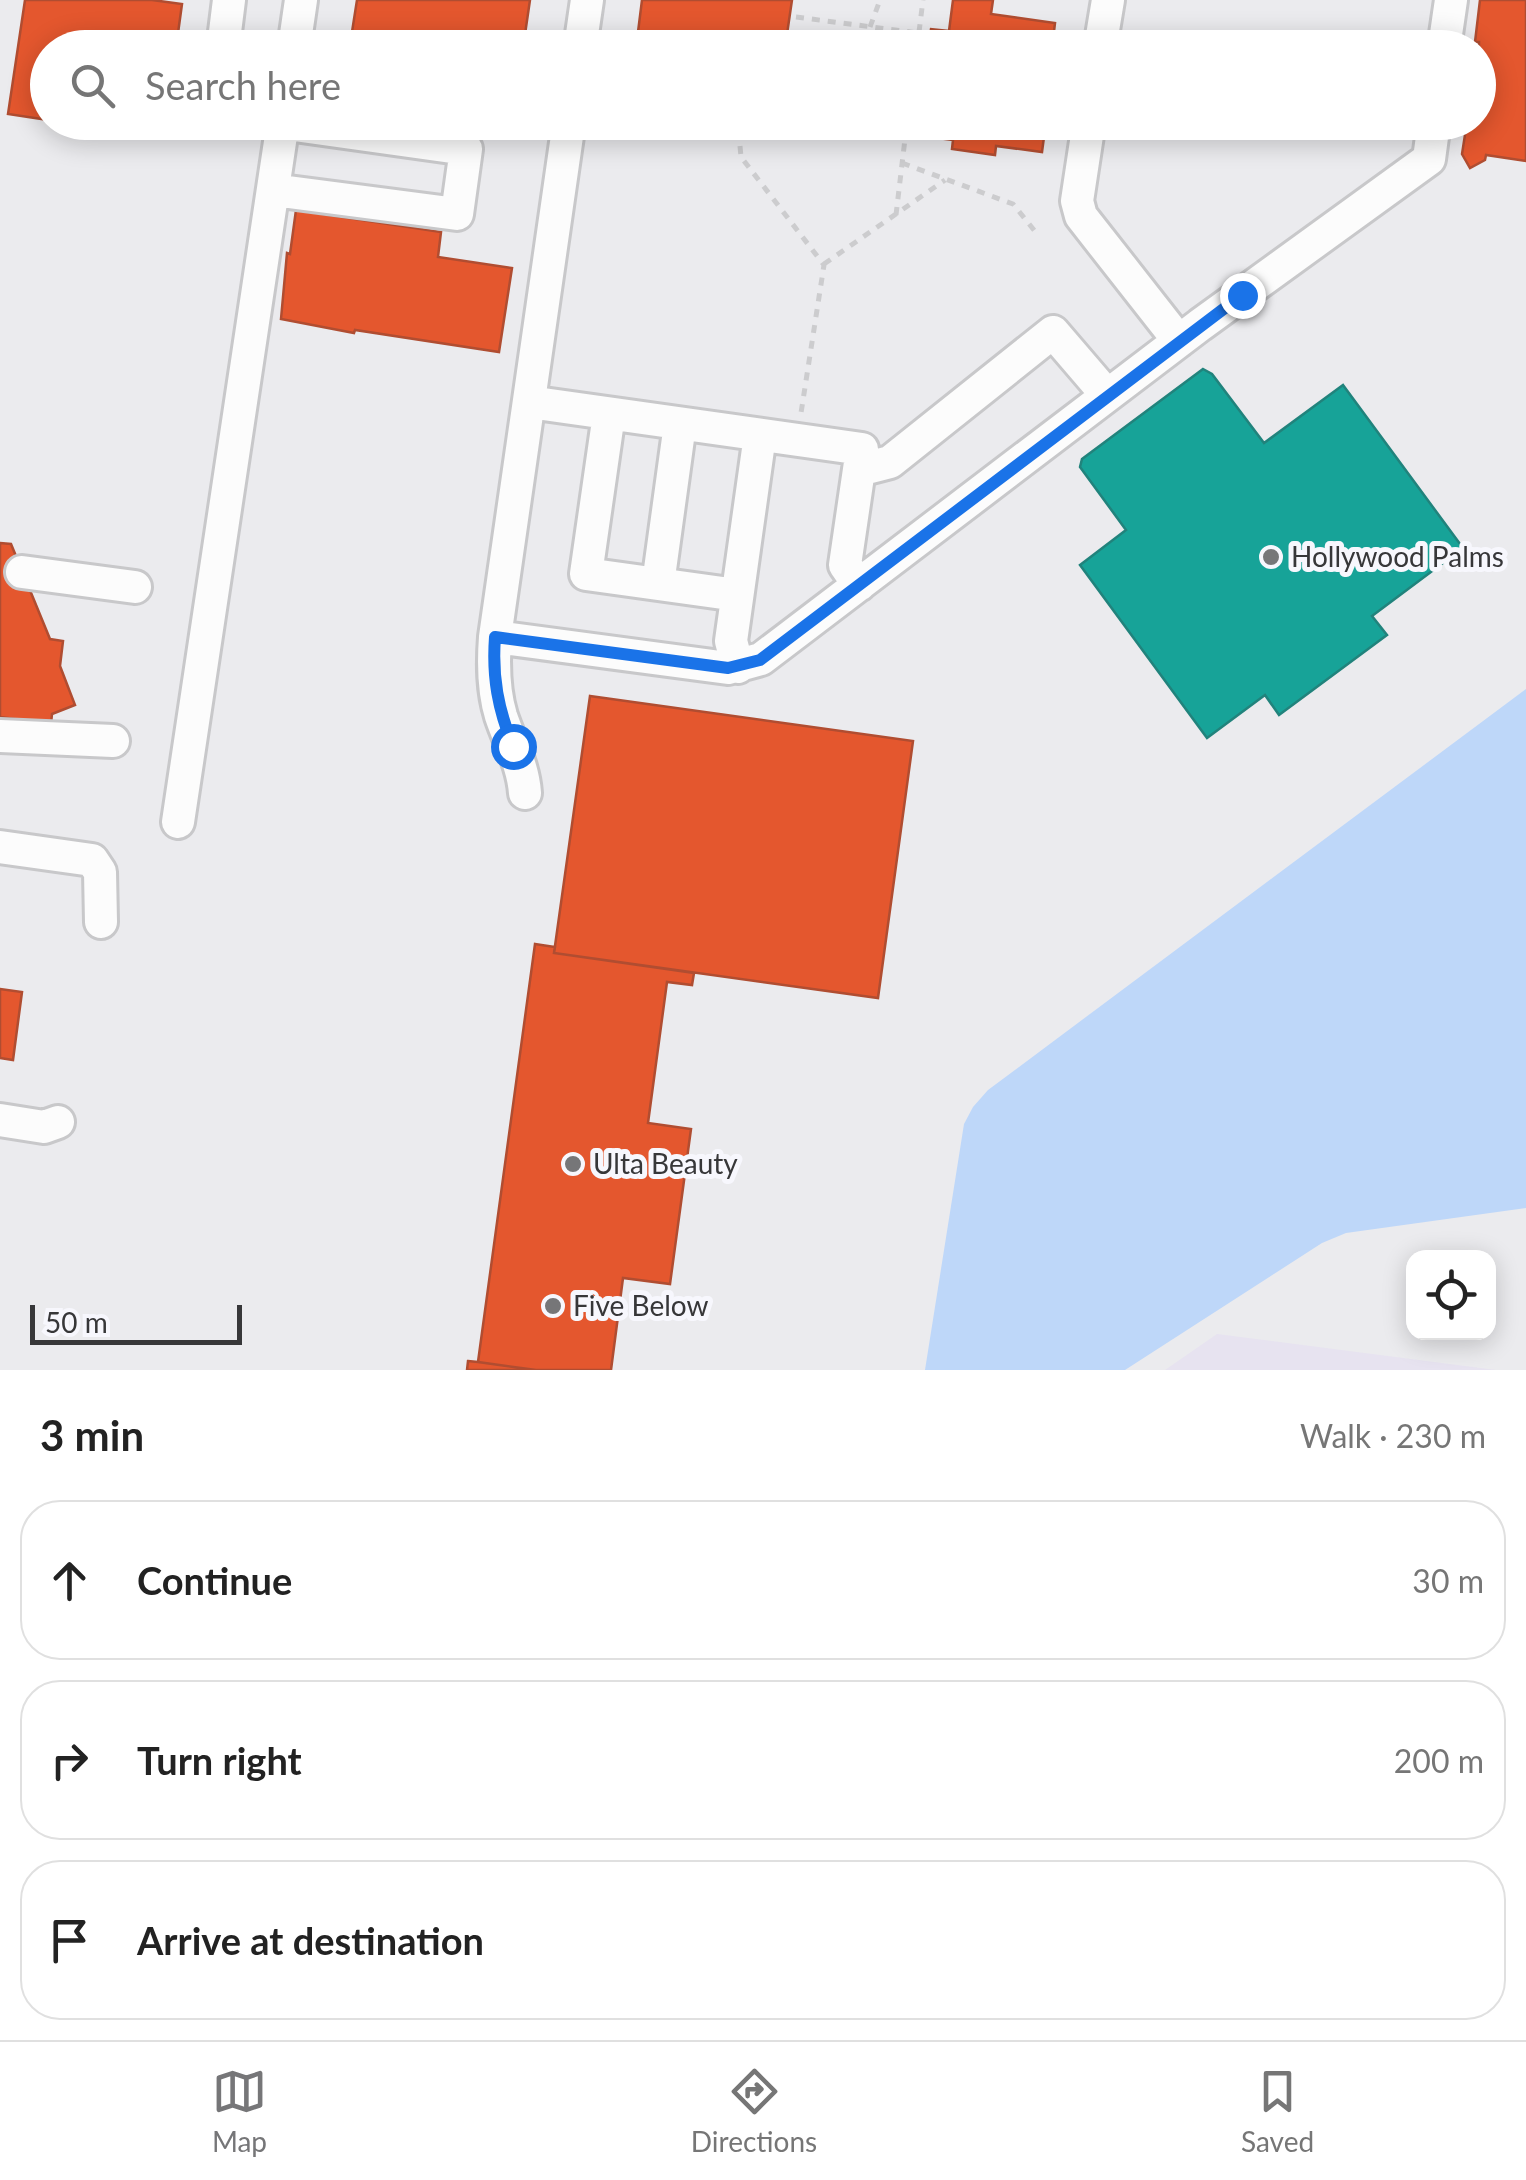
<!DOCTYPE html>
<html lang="en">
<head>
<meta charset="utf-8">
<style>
	body { margin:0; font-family:Lato,sans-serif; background:#f6f6f6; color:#222 }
	.controls { position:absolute; right:30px; bottom:30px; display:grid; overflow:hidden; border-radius:20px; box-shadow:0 5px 25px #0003 }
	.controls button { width:90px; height:90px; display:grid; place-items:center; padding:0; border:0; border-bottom:2px solid #e0e0e0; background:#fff; color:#222; font:50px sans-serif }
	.scale { position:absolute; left:30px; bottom:25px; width:212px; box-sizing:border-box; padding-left:10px; border:5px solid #373739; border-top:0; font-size:28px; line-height:35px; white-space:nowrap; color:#373739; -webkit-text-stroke:8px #f7f7fd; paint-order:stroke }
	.stop { position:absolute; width:30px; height:30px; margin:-22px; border:8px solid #1a73e8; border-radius:50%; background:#fff }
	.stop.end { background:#1a73e8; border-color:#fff; box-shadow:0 2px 10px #0008 }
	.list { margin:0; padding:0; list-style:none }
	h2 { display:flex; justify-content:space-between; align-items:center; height:130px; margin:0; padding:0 40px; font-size:42px }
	h2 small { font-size:32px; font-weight:400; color:#767676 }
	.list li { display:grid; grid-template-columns:65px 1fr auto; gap:30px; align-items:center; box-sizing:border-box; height:160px; margin:0 20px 20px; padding:0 20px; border:2px solid #e0e0e0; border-radius:40px }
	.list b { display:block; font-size:38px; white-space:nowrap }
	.list em { font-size:32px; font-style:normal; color:#767676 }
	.icon { flex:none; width:55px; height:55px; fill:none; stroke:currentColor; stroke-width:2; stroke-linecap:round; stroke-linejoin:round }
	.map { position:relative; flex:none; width:1526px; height:1370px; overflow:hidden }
	.search { position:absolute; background:#fff; box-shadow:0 5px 25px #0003; left:30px; right:30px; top:30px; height:110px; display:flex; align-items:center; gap:25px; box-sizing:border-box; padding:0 35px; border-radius:55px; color:#767676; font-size:38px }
	.sheet { height:670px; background:#fff }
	nav { display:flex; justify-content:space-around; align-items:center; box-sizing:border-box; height:140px; border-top:2px solid #e0e0e0; background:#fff; font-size:28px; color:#767676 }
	nav a { display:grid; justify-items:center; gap:5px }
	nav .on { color:#767678 }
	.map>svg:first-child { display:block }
</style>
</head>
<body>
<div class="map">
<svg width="1526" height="1370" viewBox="0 0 1526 1370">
	<rect width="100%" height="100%" fill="#ebebee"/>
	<path fill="#e7e3f0" d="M1217 1334 1496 1370H1165Z"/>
	<path fill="#bed7f9" d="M1526 689V1208L1346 1233 1322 1243 1125 1370H925L964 1124 973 1107 988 1090Z"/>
	<path fill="#e4572e" stroke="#b04d31" stroke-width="2.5" d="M25 0H152L182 4 176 48H48V120L8 114Z
		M357 0H530L523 48H358L360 33 352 32Z
		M642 0H792L785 48H636Z
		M953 0H993L991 14 1055 23 1052 48H928L931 29 949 31Z
		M1480 0H1526V161L1486 155 1485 160 1470 168 1462 154 1467 122H1478L1479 42H1475Z
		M66 122H165L163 137Z
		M931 122H1046L1042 152 996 146 995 155 952 149 953 140 929 137Z
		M296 210 441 232 438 257 512 268 499 352 355 330 354 333 281 319 287 253 290 254Z
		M0 543 11 544 50 639 63 641 60 666 75 705 52 714 51 724 0 717Z
		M590 696 913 741 878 998 554 953Z
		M535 944 555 947 554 953 694 973 692 985 667 982 648 1123 691 1129 670 1284 623 1278 611 1370H536L478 1362Z
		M0 989 22 992 13 1060 0 1058Z
		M468 1361 478 1362 536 1370H467Z"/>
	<path fill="#17a398" stroke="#21837c" stroke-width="2.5" d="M1203 369 1212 374 1264 443 1343 385 1463 548 1372 616 1387 635 1279 715 1265 695 1207 738 1080 565 1126 530 1080 467 1082 459Z"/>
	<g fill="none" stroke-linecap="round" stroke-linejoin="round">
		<g stroke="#c8c8ca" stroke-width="38">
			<path id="minor" d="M223 48 229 0
				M294 48 301 0
				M580 48 587 0
				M1100 48 1108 0
				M1444 48 1451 0
				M1089 122 1077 201 1081 216 1179 341
				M273 190 457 214 466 149 273 122
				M529 402 862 449 845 565 859 585
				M609 414 586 574 737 595
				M859 470 890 462 1053 332 1107 395
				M22 572 135 587
				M658 584 680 424
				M495 637 728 668 761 659 1200 325 1429 159 1434 122
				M738 667 731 641 760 435
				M0 736 113 741
				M525 793C523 765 510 743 501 716 493 690 493 664 495 637L569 122
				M178 822 283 122
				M0 847 92 860 100 872 101 922
				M0 1120 44 1127 58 1122"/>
		</g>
		<path stroke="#ccccce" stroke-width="5" stroke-dasharray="8 8" stroke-linecap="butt" d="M796 17 918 33
			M870 27 880 0
			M917 48 923 0
			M740 146 741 157 824 265 801 413
			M902 163 1013 204 1038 235
			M896 215 907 122
			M824 264 945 180"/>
		<use href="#minor" stroke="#fcfcfc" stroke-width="32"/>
	</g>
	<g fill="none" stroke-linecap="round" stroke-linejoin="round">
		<path stroke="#1a73e8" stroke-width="12" d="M513 746C498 709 492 677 495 637L728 668 760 660 1242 295"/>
	</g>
	<g fill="#767678" stroke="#f7f7fd" stroke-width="4">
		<circle cx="1271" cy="557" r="10"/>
		<circle cx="573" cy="1164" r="10"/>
		<circle cx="553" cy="1306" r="10"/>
	</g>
	<g text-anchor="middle" stroke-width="10" stroke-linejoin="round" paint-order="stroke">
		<g font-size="28" fill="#373739" stroke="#f7f7fd" text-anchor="start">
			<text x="1291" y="567">Hollywood Palms</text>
			<text x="593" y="1174">Ulta Beauty</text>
			<text x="573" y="1316">Five Below</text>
		</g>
	</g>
</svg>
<div class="controls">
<button><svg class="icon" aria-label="locate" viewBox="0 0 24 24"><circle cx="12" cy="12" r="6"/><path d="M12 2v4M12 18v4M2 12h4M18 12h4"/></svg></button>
</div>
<div class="scale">50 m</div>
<div class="stop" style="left:513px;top:746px"></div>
<div class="stop end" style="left:1242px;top:295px"></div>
<div class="search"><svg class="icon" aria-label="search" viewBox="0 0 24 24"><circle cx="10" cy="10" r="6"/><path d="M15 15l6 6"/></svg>Search here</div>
</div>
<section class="sheet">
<h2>3 min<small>Walk · 230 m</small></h2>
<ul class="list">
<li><svg class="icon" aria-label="ahead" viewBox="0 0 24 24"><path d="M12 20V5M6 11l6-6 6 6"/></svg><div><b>Continue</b></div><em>30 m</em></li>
<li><svg class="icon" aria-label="right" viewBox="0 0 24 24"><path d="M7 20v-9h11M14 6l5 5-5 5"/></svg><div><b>Turn right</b></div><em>200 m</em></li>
<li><svg class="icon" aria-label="arrive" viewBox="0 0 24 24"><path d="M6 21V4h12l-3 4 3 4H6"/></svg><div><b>Arrive at destination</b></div></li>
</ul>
</section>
<nav>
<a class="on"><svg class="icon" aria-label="map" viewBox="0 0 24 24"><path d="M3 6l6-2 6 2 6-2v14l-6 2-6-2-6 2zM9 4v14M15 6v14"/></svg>Map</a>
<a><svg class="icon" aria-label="directions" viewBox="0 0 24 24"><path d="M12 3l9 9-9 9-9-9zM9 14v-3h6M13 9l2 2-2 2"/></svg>Directions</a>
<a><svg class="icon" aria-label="saved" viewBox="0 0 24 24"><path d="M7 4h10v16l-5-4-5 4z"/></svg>Saved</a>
</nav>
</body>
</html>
